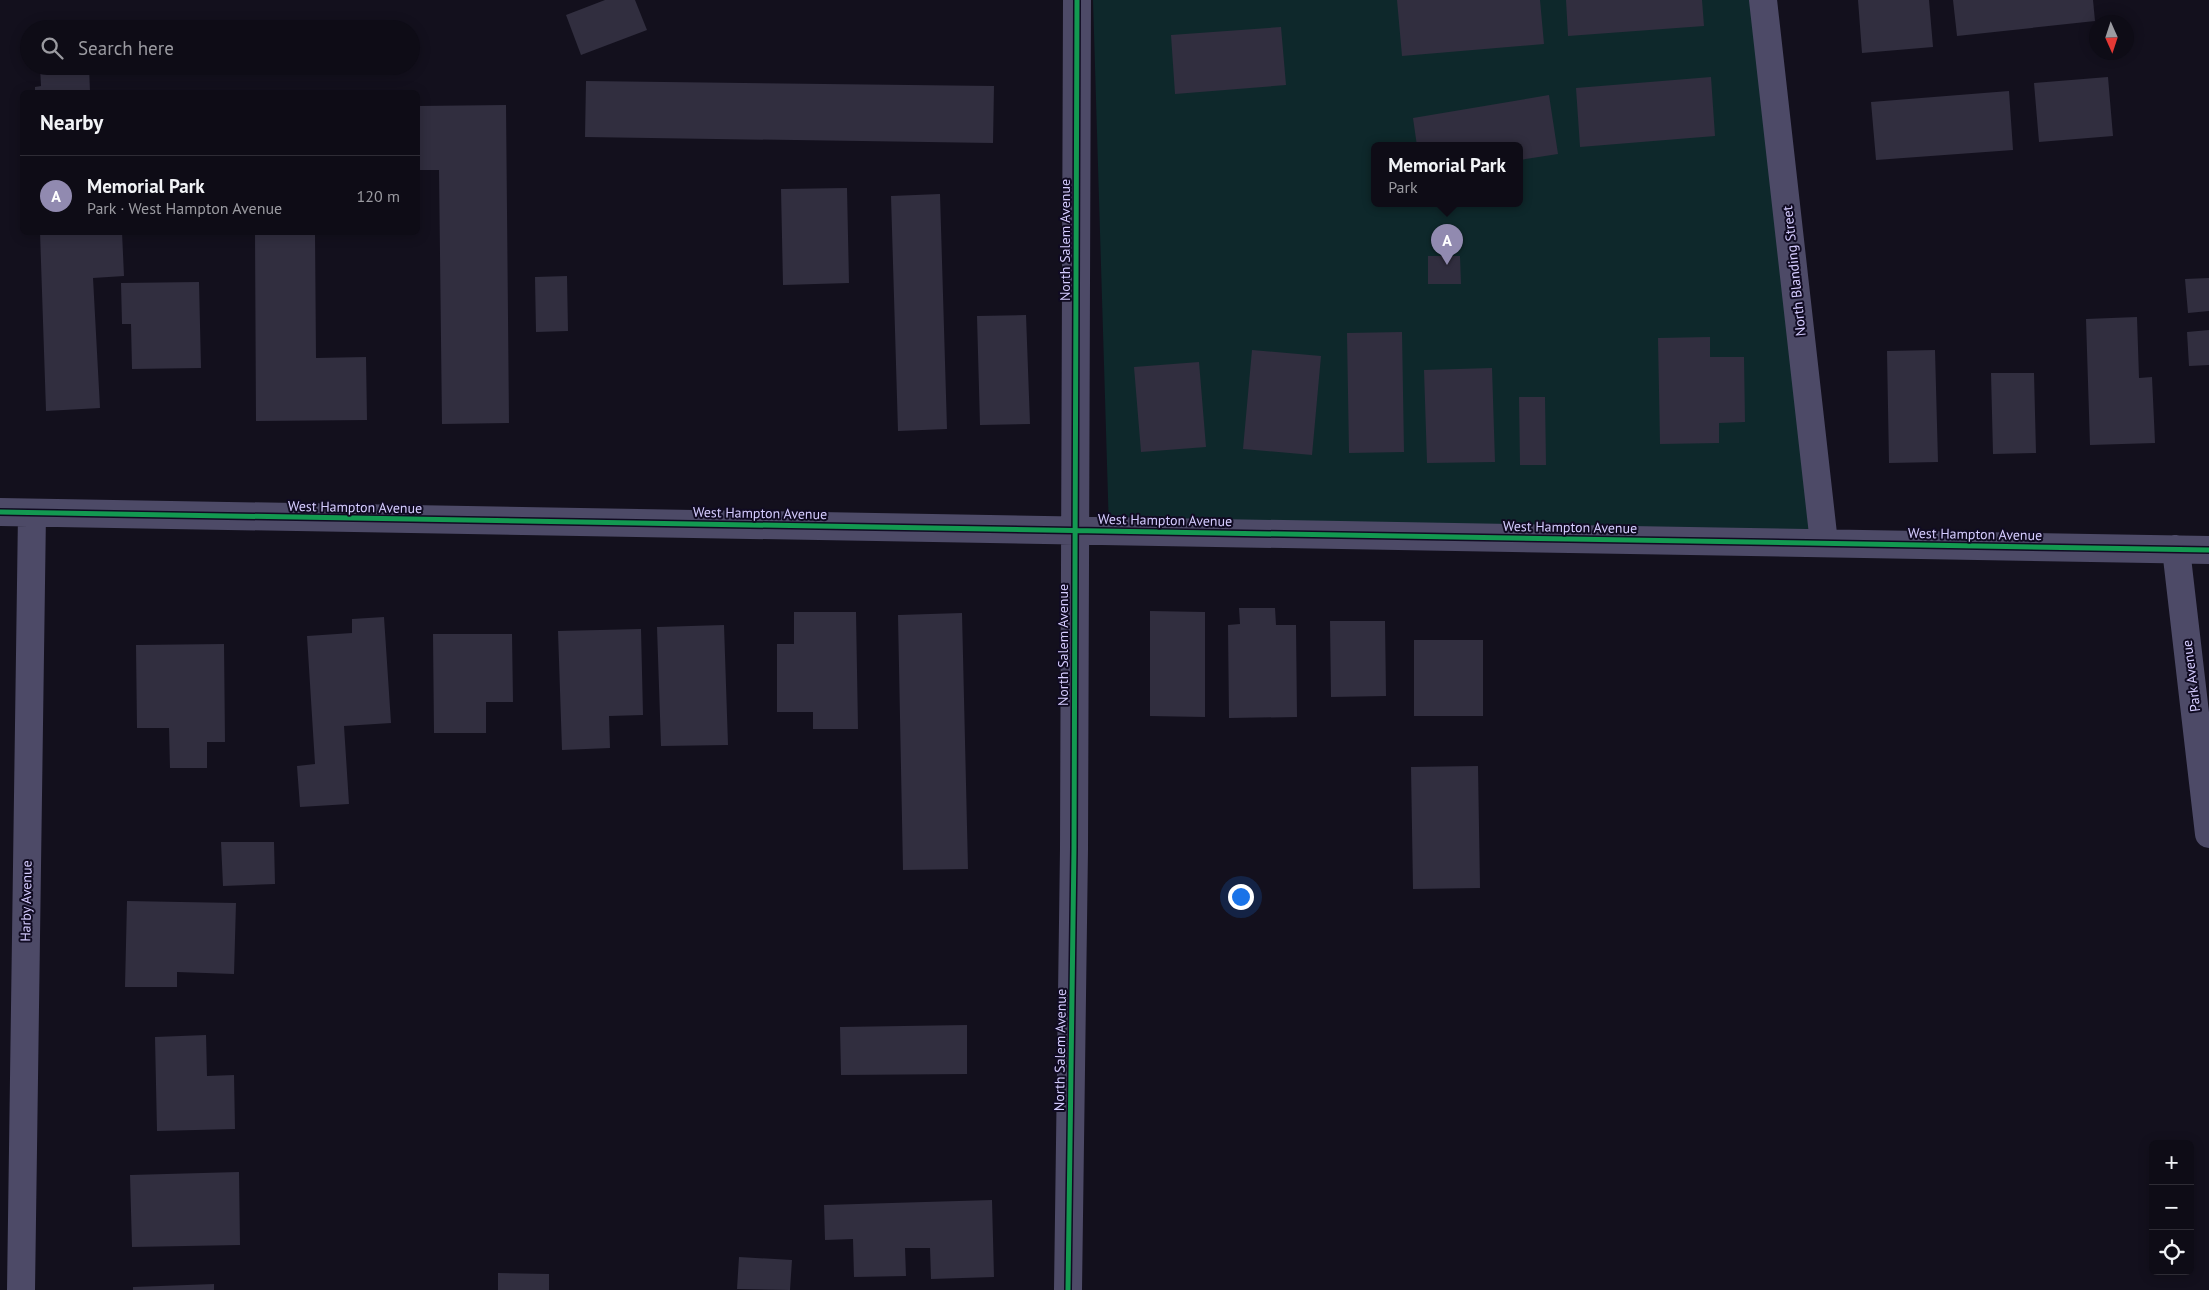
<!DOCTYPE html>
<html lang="en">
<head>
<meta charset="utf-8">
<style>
	body { margin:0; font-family:"PT Sans",sans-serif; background:#17151f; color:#f1f3f6 }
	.controls { position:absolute; right:15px; bottom:15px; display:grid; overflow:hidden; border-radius:8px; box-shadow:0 2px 12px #0003 }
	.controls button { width:45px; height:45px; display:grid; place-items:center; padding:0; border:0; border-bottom:1px solid #2e2c35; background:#0e0c16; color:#f1f3f6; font:25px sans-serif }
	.compass { position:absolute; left:2089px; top:15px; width:45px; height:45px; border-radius:50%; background:#0e0c16; box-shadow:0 2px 12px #0003; rotate:177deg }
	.you { position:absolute; left:1240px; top:896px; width:18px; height:18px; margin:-12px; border:4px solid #fff; border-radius:50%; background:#1a73e8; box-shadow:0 0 0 8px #1a73e833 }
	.badge { display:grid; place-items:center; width:32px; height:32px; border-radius:50%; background:#918ab0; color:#fff; font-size:16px; font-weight:700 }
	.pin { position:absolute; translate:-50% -41px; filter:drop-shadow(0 1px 2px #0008) }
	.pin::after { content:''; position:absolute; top:26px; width:18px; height:15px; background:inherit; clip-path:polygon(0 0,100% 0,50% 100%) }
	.popup { position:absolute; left:1371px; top:142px; width:152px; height:65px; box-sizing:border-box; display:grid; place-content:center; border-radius:8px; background:#0e0c16; filter:drop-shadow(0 1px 4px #0005); font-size:16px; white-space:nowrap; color:#9b9ba1 }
	.popup b { font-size:19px; color:#f1f3f6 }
	.popup::after { content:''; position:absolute; left:50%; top:100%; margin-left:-10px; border:10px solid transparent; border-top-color:#0e0c16 }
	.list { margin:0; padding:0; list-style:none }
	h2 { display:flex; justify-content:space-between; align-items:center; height:65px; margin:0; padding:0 20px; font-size:21px }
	h2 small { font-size:16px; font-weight:400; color:#9b9ba1 }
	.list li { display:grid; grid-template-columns:32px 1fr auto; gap:15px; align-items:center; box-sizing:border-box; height:80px; padding:0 20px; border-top:1px solid #2e2c35 }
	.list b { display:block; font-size:19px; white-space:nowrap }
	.list p { margin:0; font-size:16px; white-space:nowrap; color:#9b9ba1 }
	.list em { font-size:16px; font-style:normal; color:#9b9ba1 }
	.icon { flex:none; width:28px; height:28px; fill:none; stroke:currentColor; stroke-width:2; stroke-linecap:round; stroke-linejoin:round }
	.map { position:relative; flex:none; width:2209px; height:1290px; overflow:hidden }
	.search { position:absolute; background:#0e0c16; box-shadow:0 2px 12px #0003; left:20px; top:20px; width:400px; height:55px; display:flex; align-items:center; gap:12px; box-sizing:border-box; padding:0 18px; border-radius:28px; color:#9b9ba1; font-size:19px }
	.panel { position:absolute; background:#0e0c16; box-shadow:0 2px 12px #0003; left:20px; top:90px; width:400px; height:145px; border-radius:8px }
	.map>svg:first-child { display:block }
</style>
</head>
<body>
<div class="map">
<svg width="2209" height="1290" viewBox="0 0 2209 1290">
	<rect width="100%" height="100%" fill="#13101d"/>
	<path fill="#0e282b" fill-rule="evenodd" d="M1093 0H1763L1824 543 1109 530ZM1374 146H1520V204H1374Z"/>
	<path fill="#312e3f" d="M605 0H635L647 30 581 55 566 15Z
		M1397 0H1540L1544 44 1402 56Z
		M1566 0H1702L1704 26 1568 36Z
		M1858 0H1929L1933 47 1862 53Z
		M1953 0H2093L2095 21 1957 36Z
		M1281 27 1286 85 1175 94 1171 35Z
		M40 66H89L90 92H35V87L41 86Z
		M1711 77 1715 136 1580 147 1576 88Z
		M2108 77 2113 136 2039 142 2034 83Z
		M586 81 994 86 993 143 585 137Z
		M2009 91 2013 150 1876 160 1871 102Z
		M1549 95 1558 154 1520 160V146H1417L1413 118Z
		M506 105 509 423 442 424 439 170H418V106Z
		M847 188 849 283 783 285 781 189Z
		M940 194 947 429 898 431 891 196Z
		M40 232H122L124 276 93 278 100 408 46 411Z
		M255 232H315L316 358 366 357 367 420 256 421Z
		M1428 256H1460L1461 284H1428Z
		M567 276 568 331 536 332 535 277Z
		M2209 278V311L2188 313 2185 279Z
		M199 282 201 368 132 369 131 324H122L121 283Z
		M1026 315 1030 424 980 425 977 316Z
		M2137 317 2139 378 2152 377 2155 443 2090 445 2086 319Z
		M2209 330V365L2189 366 2187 332Z
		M1402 332 1404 452 1349 453 1347 333Z
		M1710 337V357H1744L1745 422 1719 423V443L1660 444 1658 338Z
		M1252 350 1321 356 1312 455 1243 449Z
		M1935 350 1938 462 1889 463 1887 351Z
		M1199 362 1206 447 1141 452 1134 367Z
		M1492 368 1495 462 1427 463 1424 370Z
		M1991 373H2034L2036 453 1993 454Z
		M1519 397H1545L1546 465H1520Z
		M1239 608H1275L1276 625H1296L1297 717 1229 718 1228 625 1240 624Z
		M1150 611 1205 612V717L1150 716Z
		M794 612H856L858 729H813V712H777V644H794Z
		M962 613 968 869 903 870 898 615Z
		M384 617 391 723 344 726 349 804 300 807 297 766 315 764 307 636 352 633V619Z
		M1330 621H1385L1386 696 1331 697Z
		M724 625 728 745 661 746 657 627Z
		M641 629 643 715 609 716 610 748 562 750 558 631Z
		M433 634H512L513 702H486V733H434Z
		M1414 640H1483V716H1414Z
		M224 644 225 742H207V768H170L169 728H137L136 645Z
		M1478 766 1480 888 1413 889 1411 767Z
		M221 842H274L275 884 223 886Z
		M127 901 236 903 234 974 177 972V987H125Z
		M967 1025V1074L841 1075 840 1027Z
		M206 1035 207 1076 234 1075 235 1129 157 1131 155 1037Z
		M239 1172 240 1245 132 1247 130 1175Z
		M992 1200 994 1277 931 1279 930 1248H905L906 1276 854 1277 853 1239 825 1240 824 1205Z
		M739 1257 792 1260 790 1290 737 1289Z
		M498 1273 549 1274V1290H498Z
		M214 1284V1290H133V1287Z"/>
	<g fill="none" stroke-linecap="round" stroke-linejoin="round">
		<path stroke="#4d4a67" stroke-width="28" d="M1763 0 1824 543
			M0 512 2209 550
			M2176 549 2209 834
			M21 1290 32 513
			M1068 1290 1074 849 1077 0"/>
		<g stroke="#100b22" stroke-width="8">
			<path id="cycleway" d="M0 512 2209 550
				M1068 1290 1074 849 1077 0"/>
		</g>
		<use href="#cycleway" stroke="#139951" stroke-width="5"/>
	</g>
	<g text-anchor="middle" stroke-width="4" stroke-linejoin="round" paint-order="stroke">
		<g font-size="14" fill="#d5ccff" stroke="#100b22">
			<text transform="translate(1065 240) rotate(-90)" y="5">North Salem Avenue</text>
			<text transform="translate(1794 271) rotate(-96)" y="5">North Blanding Street</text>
			<text transform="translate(355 507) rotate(1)" y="5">West Hampton Avenue</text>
			<text transform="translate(760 513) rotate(1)" y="5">West Hampton Avenue</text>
			<text transform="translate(1165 520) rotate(1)" y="5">West Hampton Avenue</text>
			<text transform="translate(1570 527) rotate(1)" y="5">West Hampton Avenue</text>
			<text transform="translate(1975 534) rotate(1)" y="5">West Hampton Avenue</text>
			<text transform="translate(1063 645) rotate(-90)" y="5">North Salem Avenue</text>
			<text transform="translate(2191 676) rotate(-97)" y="5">Park Avenue</text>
			<text transform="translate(26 901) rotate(-89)" y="5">Harby Avenue</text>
			<text transform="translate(1060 1050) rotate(-89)" y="5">North Salem Avenue</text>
		</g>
	</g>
</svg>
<div class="controls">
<button>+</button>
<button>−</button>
<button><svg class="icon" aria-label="locate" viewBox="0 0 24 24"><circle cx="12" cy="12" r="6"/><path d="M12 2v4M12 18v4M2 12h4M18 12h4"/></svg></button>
</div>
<svg class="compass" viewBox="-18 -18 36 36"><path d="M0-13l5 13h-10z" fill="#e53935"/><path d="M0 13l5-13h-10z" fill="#9b9ba1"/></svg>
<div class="you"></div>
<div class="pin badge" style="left:1447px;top:265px">A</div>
<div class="popup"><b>Memorial Park</b>Park</div>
<div class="search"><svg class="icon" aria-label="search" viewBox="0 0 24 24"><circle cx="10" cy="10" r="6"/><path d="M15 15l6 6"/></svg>Search here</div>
<section class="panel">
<h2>Nearby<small></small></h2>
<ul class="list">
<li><span class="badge">A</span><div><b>Memorial Park</b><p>Park · West Hampton Avenue</p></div><em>120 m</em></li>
</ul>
</section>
</div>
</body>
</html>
